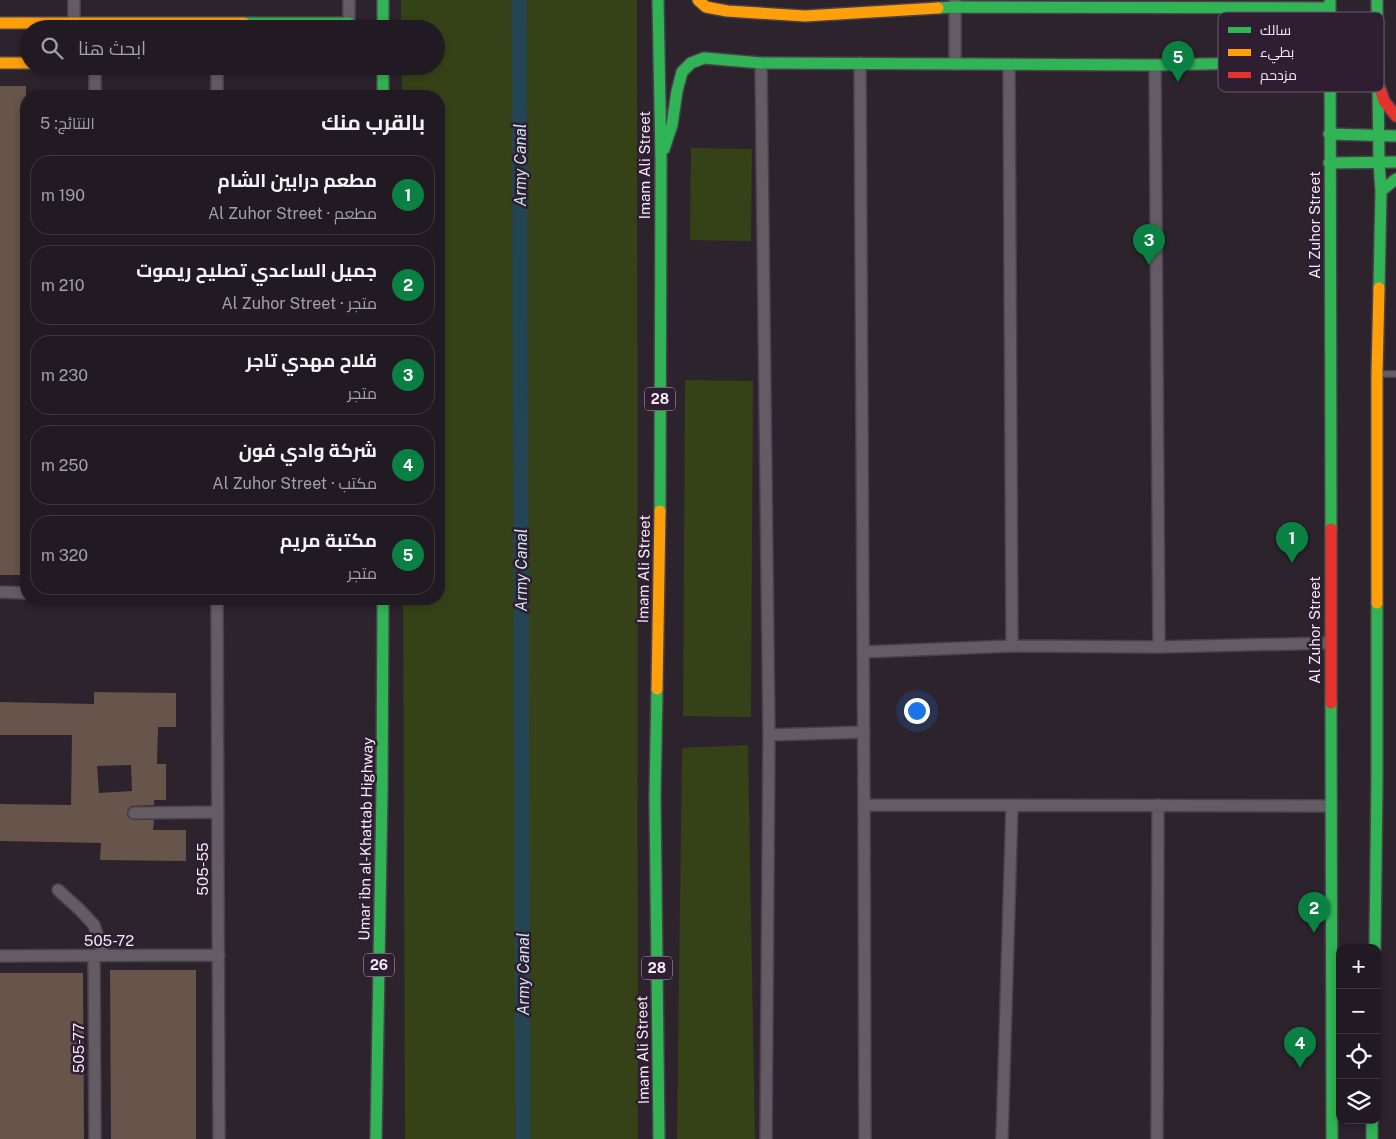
<!DOCTYPE html>
<html lang="ar">
<head>
<meta charset="utf-8">
<style>
	body { margin:0; font-family:"Public Sans",Cairo,sans-serif; background:#29232a; color:#f1f3f6; direction:rtl }
	.controls { position:absolute; right:15px; bottom:15px; display:grid; overflow:hidden; border-radius:10px; box-shadow:0 2px 8px #0003 }
	.controls button { width:45px; height:45px; display:grid; place-items:center; padding:0; border:0; border-bottom:1px solid #3e3840; background:#211a22; color:#f1f3f6; font:25px sans-serif }
	.you { position:absolute; left:916px; top:710px; width:18px; height:18px; margin:-12px; border:4px solid #fff; border-radius:50%; background:#1a73e8; box-shadow:0 0 0 8px #1a73e833 }
	.badge { display:grid; place-items:center; width:32px; height:32px; border-radius:50%; background:#0b8043; color:#fff; font-size:16px; font-weight:700 }
	.pin { position:absolute; translate:-50% -41px; filter:drop-shadow(0 1px 2px #0008) }
	.pin::after { content:''; position:absolute; top:26px; width:18px; height:15px; background:inherit; clip-path:polygon(0 0,100% 0,50% 100%) }
	.list { margin:0; padding:0; list-style:none }
	h2 { display:flex; justify-content:space-between; align-items:center; height:65px; margin:0; padding:0 20px; font-size:21px }
	h2 small { font-size:16px; font-weight:400; color:#a2a1a5 }
	.list li { display:grid; grid-template-columns:32px 1fr auto; gap:15px; align-items:center; box-sizing:border-box; height:80px; margin:0 10px 10px; padding:0 10px; border:1px solid #3e3840; border-radius:20px }
	.list b { display:block; font-size:19px; white-space:nowrap }
	.list p { margin:0; font-size:16px; white-space:nowrap; color:#a2a1a5 }
	.list em { font-size:16px; font-style:normal; color:#a2a1a5 }
	.icon { flex:none; width:28px; height:28px; fill:none; stroke:currentColor; stroke-width:2; stroke-linecap:round; stroke-linejoin:round }
	.map { position:relative; flex:none; width:1396px; height:1139px; overflow:hidden; direction:ltr }
	.search { position:absolute; background:#211a22; box-shadow:0 2px 8px #0003; left:20px; top:20px; width:425px; height:55px; display:flex; align-items:center; gap:12px; box-sizing:border-box; padding:0 18px; border-radius:28px; color:#a2a1a5; font-size:19px }
	.panel { position:absolute; background:#211a22; box-shadow:0 2px 8px #0003; left:20px; top:90px; width:425px; height:515px; border-radius:20px; direction:rtl }
	.map>svg:first-child { display:block }
</style>
</head>
<body>
<div class="map">
<svg width="1396" height="1139" viewBox="0 0 1396 1139">
	<rect width="100%" height="100%" fill="#2c232d"/>
	<path fill="#354217" d="M401 0H637L638 1139H405L403 599H439V96H402V66H436V29H401Z
		M691 148 752 149 751 241 690 240Z
		M685 380 753 381 751 717 683 716Z
		M748 745 755 1139H677L682 748Z"/>
	<g fill="none" stroke-linecap="round" stroke-linejoin="round">
		<path stroke="#234554" stroke-width="15" d="M519 0 523 1139"/>
	</g>
	<path fill="#67544b" fill-rule="evenodd" d="M0 86H26V575H0Z
		M94 692 176 693V727H158L157 764H166V800H154V805L131 806 128 809 127 814 128 817 134 820H154L153 830H186V861L100 860 101 843 0 841V804L71 805 72 735H0V702L94 704ZM131 765 132 791 99 793 97 766Z
		M110 970H196V1139H111Z
		M0 973H83L84 1139H0Z"/>
	<g fill="none" stroke-linecap="round" stroke-linejoin="round">
		<g stroke="#49414a" stroke-width="8">
			<path id="lane" d="M1379 374H1396"/>
		</g>
		<g stroke="#49414a" stroke-width="14">
			<path id="street" d="M349 0V29
				M955 0V64
				M74 23V0
				M761 63 769 735 766 1139
				M860 63 864 805 865 1139
				M1009 64 1012 646
				M1155 65 1159 647
				M95 96V66
				M217 96V66
				M0 592 26 593
				M217 599 219 1139
				M863 652 1012 646 1159 647 1330 643
				M769 735 864 732
				M864 805 1331 806
				M134 813 218 812
				M58 890 79 909 94 925 104 956
				M0 956 219 955
				M94 956 95 1139
				M1002 1139 1012 805
				M1157 1139 1158 805"/>
		</g>
		<g stroke="#49414a" stroke-width="14">
			<path id="fast" d="M383 0V29
				M658 0 661 160 660 511
				M1330 0 1331 529
				M1377 0 1379 162 1381 191 1379 288
				M938 8 955 7 1330 8
				M244 23H349
				M383 66V96
				M1329 134 1396 136
				M664 149 672 125 677 91 682 72 691 63 704 58 761 63 1155 65 1251 63
				M1329 163 1396 162
				M1381 191 1396 179
				M657 689 655 797 659 1139
				M1331 703 1332 1139
				M1375 948 1377 778V603
				M1372 1120V1139
				M376 1139 382 791 383 599"/>
		</g>
		<g stroke="#49414a" stroke-width="14">
			<path id="slow" d="M698 0 706 7 727 11 805 16 938 8
				M0 23H244
				M0 63H29
				M1251 63 1329 61
				M1377 603V374L1379 288
				M657 689 660 511"/>
		</g>
		<g stroke="#49414a" stroke-width="14">
			<path id="jam" d="M1380 89 1384 101 1396 116
				M1331 529V703"/>
		</g>
		<use href="#lane" stroke="#635c65" stroke-width="5.5"/>
		<use href="#street" stroke="#635c65" stroke-width="11"/>
		<use href="#fast" stroke="#30b455" stroke-width="11"/>
		<use href="#slow" stroke="#ff9f0a" stroke-width="11"/>
		<use href="#jam" stroke="#e5322d" stroke-width="11"/>
	</g>
	<g text-anchor="middle" stroke-width="5" stroke-linejoin="round" paint-order="stroke">
		<g fill="#2f1e32" stroke="#b8abba" stroke-width="1">
			<rect x="645" y="387.5" width="30" height="23" rx="4"/>
			<rect x="364" y="953.5" width="30" height="23" rx="4"/>
			<rect x="642" y="956.5" width="30" height="23" rx="4"/>
		</g>
		<g font-size="14" font-weight="bold" fill="#f3e8f5">
			<text x="660" y="404">28</text>
			<text x="379" y="970">26</text>
			<text x="657" y="973">28</text>
		</g>
		<g font-size="15" fill="#f3e8f5" stroke="#2f1e32">
			<text transform="translate(645 165) rotate(-90)" y="5">Imam Ali Street</text>
			<text transform="translate(1315 225) rotate(-90)" y="5">Al Zuhor Street</text>
			<text transform="translate(644 569) rotate(-89)" y="5">Imam Ali Street</text>
			<text transform="translate(1315 630) rotate(-90)" y="5">Al Zuhor Street</text>
			<text transform="translate(366 839) rotate(-89)" y="5">Umar ibn al-Khattab Highway</text>
			<text transform="translate(203 869) rotate(-90)" y="5">505-55</text>
			<text x="109" y="946">505-72</text>
			<text transform="translate(79 1048) rotate(-90)" y="5">505-77</text>
			<text transform="translate(643 1050) rotate(-91)" y="5">Imam Ali Street</text>
		</g>
		<g font-size="16" font-style="italic" fill="#cbe5f0" stroke="#2f1e32">
			<text transform="translate(520 165) rotate(-90)" y="6">Army Canal</text>
			<text transform="translate(521 570) rotate(-90)" y="6">Army Canal</text>
			<text transform="translate(523 974) rotate(-90)" y="6">Army Canal</text>
		</g>
	</g>
	<rect x="1218" y="12" width="166" height="80" rx="8" fill="#2f1e32" stroke="#6a5b6c" stroke-width="1"/>
	<rect x="1228" y="27" width="23" height="6" fill="#30b455"/>
	<rect x="1228" y="49" width="23" height="7" fill="#ff9f0a"/>
	<rect x="1228" y="72" width="23" height="6" fill="#e5322d"/>
	<g font-size="14" fill="#f3e8f5">
		<text x="1260" y="35">سالك</text>
		<text x="1260" y="57">بطيء</text>
		<text x="1260" y="80">مزدحم</text>
	</g>
</svg>
<div class="controls">
<button>+</button>
<button>−</button>
<button><svg class="icon" aria-label="locate" viewBox="0 0 24 24"><circle cx="12" cy="12" r="6"/><path d="M12 2v4M12 18v4M2 12h4M18 12h4"/></svg></button>
<button><svg class="icon" aria-label="layers" viewBox="0 0 24 24"><path d="M12 4l9 5-9 5-9-5zM3 14l9 5 9-5"/></svg></button>
</div>
<div class="you"></div>
<div class="pin badge" style="left:1292px;top:563px">1</div>
<div class="pin badge" style="left:1314px;top:933px">2</div>
<div class="pin badge" style="left:1149px;top:265px">3</div>
<div class="pin badge" style="left:1300px;top:1068px">4</div>
<div class="pin badge" style="left:1178px;top:82px">5</div>
<div class="search"><svg class="icon" aria-label="search" viewBox="0 0 24 24"><circle cx="10" cy="10" r="6"/><path d="M15 15l6 6"/></svg>ابحث هنا</div>
<section class="panel">
<h2>بالقرب منك<small>النتائج: 5</small></h2>
<ul class="list">
<li><span class="badge">1</span><div><b>مطعم درابين الشام</b><p>مطعم · Al Zuhor Street</p></div><em>190 m</em></li>
<li><span class="badge">2</span><div><b>جميل الساعدي تصليح ريموت</b><p>متجر · Al Zuhor Street</p></div><em>210 m</em></li>
<li><span class="badge">3</span><div><b>فلاح مهدي تاجر</b><p>متجر</p></div><em>230 m</em></li>
<li><span class="badge">4</span><div><b>شركة وادي فون</b><p>مكتب · Al Zuhor Street</p></div><em>250 m</em></li>
<li><span class="badge">5</span><div><b>مكتبة مريم</b><p>متجر</p></div><em>320 m</em></li>
</ul>
</section>
</div>
</body>
</html>
